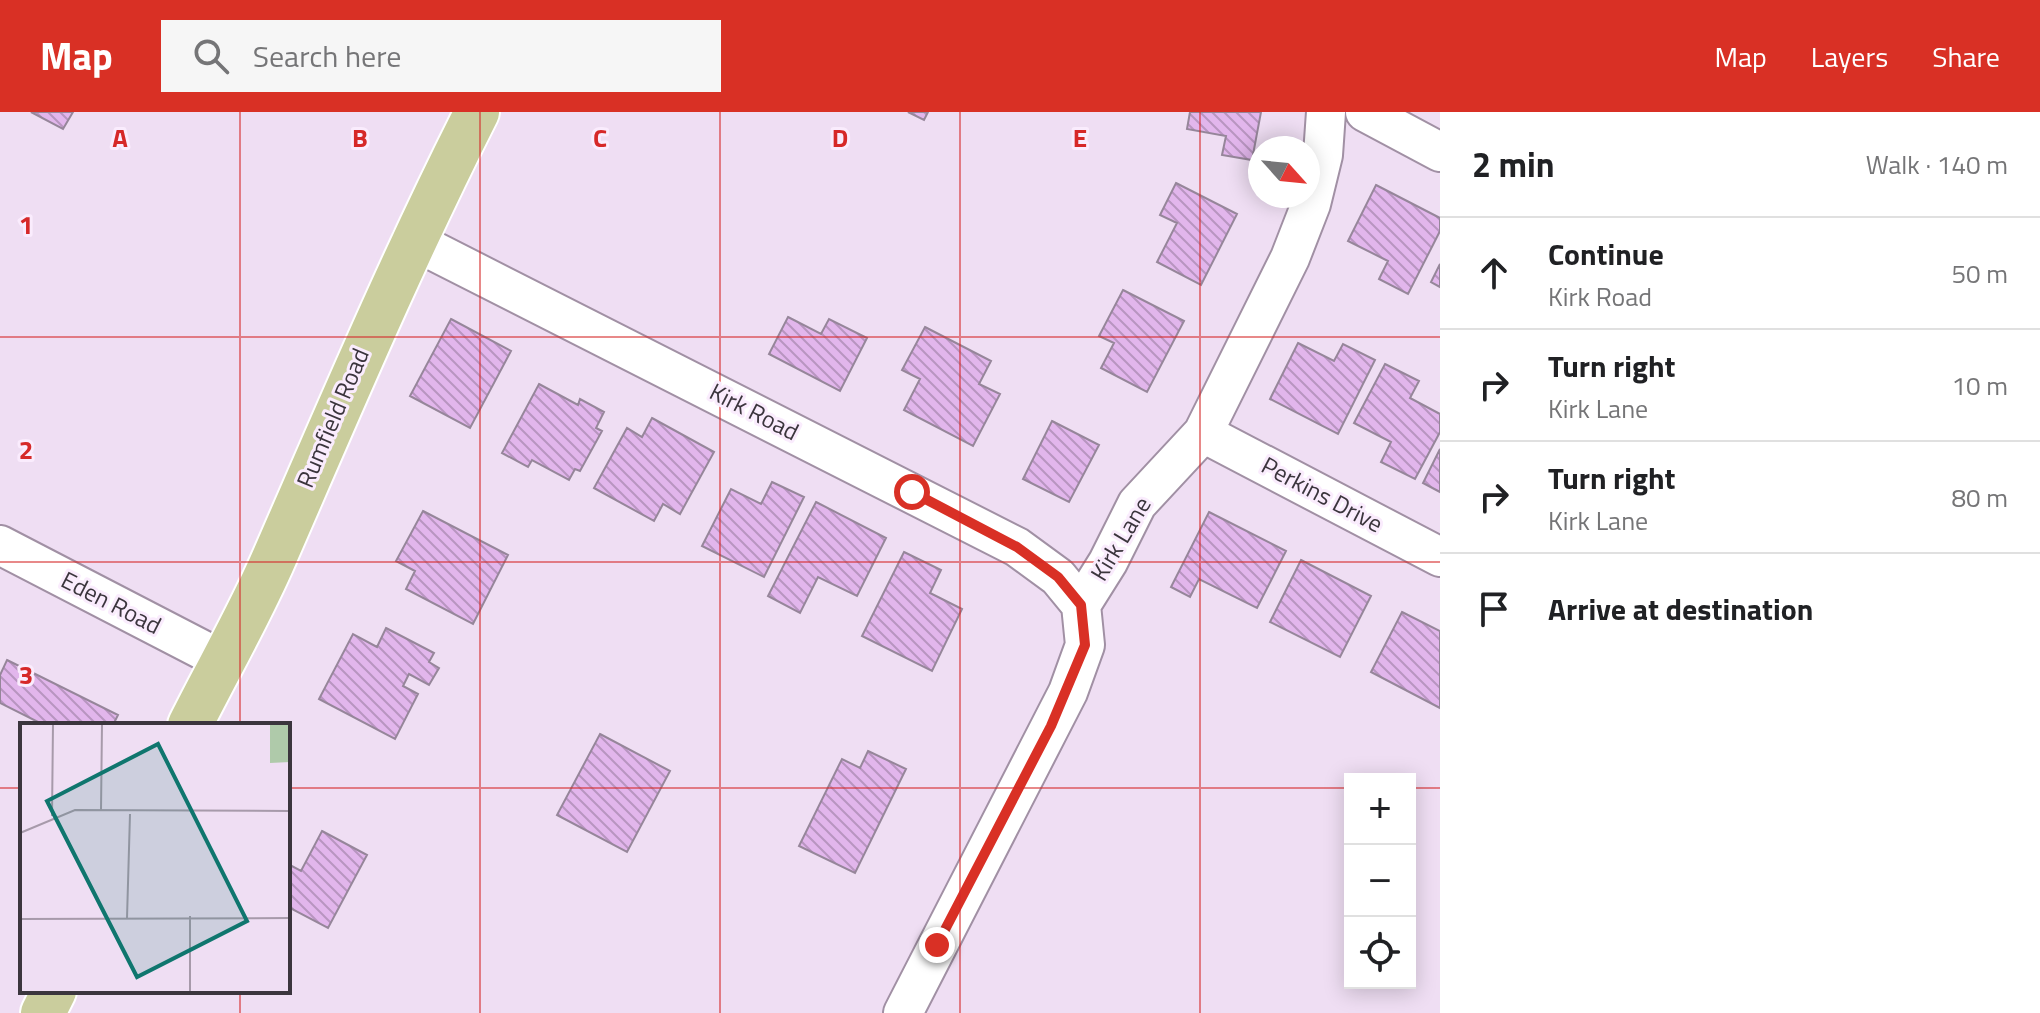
<!DOCTYPE html>
<html lang="en">
<head>
<meta charset="utf-8">
<style>
	body { margin:0; font-family:"Titillium Web",sans-serif; background:#f6f6f6; color:#202124 }
	.controls { position:absolute; right:24px; bottom:24px; display:grid; overflow:hidden; border-radius:0px; box-shadow:0 4px 20px #0003 }
	.controls button { width:72px; height:72px; display:grid; place-items:center; padding:0; border:0; border-bottom:2px solid #e0e0e0; background:#fff; color:#202124; font:40px sans-serif }
	.compass { position:absolute; left:1248px; top:24px; width:72px; height:72px; border-radius:50%; background:#fff; box-shadow:0 4px 20px #0003; rotate:117deg }
	.stop { position:absolute; width:24px; height:24px; margin:-18px; border:6px solid #d93025; border-radius:50%; background:#fff }
	.stop.end { background:#d93025; border-color:#fff; box-shadow:0 2px 8px #0008 }
	.list { margin:0; padding:0; list-style:none }
	h2 { display:flex; justify-content:space-between; align-items:center; height:104px; margin:0; padding:0 32px; font-size:34px }
	h2 small { font-size:26px; font-weight:400; color:#757577 }
	.list li { display:grid; grid-template-columns:52px 1fr auto; gap:24px; align-items:center; box-sizing:border-box; height:112px; padding:0 32px; border-top:2px solid #e0e0e0 }
	.list b { display:block; font-size:30px; white-space:nowrap }
	.list p { margin:0; font-size:26px; white-space:nowrap; color:#757577 }
	.list em { font-size:26px; font-style:normal; color:#757577 }
	.icon { flex:none; width:44px; height:44px; fill:none; stroke:currentColor; stroke-width:2; stroke-linecap:round; stroke-linejoin:round }
	.map { position:relative; flex:none; width:1440px; height:901px; overflow:hidden }
	header { display:flex; align-items:center; gap:48px; box-sizing:border-box; height:112px; padding:0 40px; background:#d93025; color:#fff }
	header strong { font-size:38px }
	nav { display:flex; gap:44px; margin-inline-start:auto; font-size:28px }
	.search { width:560px; height:72px; background:#f6f6f6; display:flex; align-items:center; gap:20px; box-sizing:border-box; padding:0 28px; border-radius:0px; color:#757577; font-size:30px }
	main { display:flex }
	aside { flex:1; background:#fff }
	.map>svg:first-child { display:block }
</style>
</head>
<body>
<header>
<strong>Map</strong>
<div class="search"><svg class="icon" aria-label="search" viewBox="0 0 24 24"><circle cx="10" cy="10" r="6"/><path d="M15 15l6 6"/></svg>Search here</div>
<nav><a>Map</a><a>Layers</a><a>Share</a></nav>
</header>
<main>
<div class="map">
<svg width="1440" height="901" viewBox="0 0 1440 901">
	<defs>
		<pattern id="building-back-hatch" width="6" height="6" patternUnits="userSpaceOnUse" patternTransform="scale(2)"><rect width="6" height="6" fill="#e2b6ec"/><path d="M-1 5l2 2M0 0l6 6M5-1l2 2" fill="none" stroke="#b895c0"/></pattern>
	</defs>
	<rect width="100%" height="100%" fill="#efdef3"/>
	<path fill="url(#building-back-hatch)" stroke="#96869a" stroke-width="2" d="M31 0H73L63 17Z
		M908 0H928L924 8Z
		M1190 0H1261L1252 48 1222 43 1226 24 1187 17Z
		M1176 71 1237 102 1201 173 1157 150 1177 111 1160 103Z
		M1376 73 1440 106V119L1408 182 1379 167 1388 149 1348 129Z
		M1440 152V175L1431 170Z
		M1123 178 1184 209 1147 280 1101 256 1114 231 1099 224Z
		M788 205 821 222 829 207 867 226 840 279 769 242Z
		M451 207 511 239 470 316 410 284Z
		M925 215 991 249 979 272 1000 282 973 334 904 298 920 267 902 258Z
		M1298 231 1334 249 1343 232 1375 248 1338 322 1270 287Z
		M1385 252 1419 269 1410 286 1440 302V320L1415 367 1381 350 1391 330 1354 311Z
		M539 272 578 293 580 287 604 300 596 316 602 319 580 359 575 357 569 368 532 348 528 355 502 341Z
		M652 306 714 340 680 402 663 392 654 409 594 376 627 316 642 325Z
		M1052 309 1099 333 1069 390 1023 367Z
		M1440 337V380L1423 371Z
		M772 370 804 385 764 465 702 434 731 377 761 392Z
		M816 390 886 426 857 484 818 465 800 501 768 484Z
		M423 399 508 443 473 512 406 477 415 459 396 449Z
		M1209 400 1286 439 1257 496 1199 467 1190 485 1171 475Z
		M904 440 941 458 930 481 962 497 932 559 862 524Z
		M1301 448 1371 484 1340 545 1270 510Z
		M1402 500 1440 519V596L1371 560Z
		M386 516 434 541 429 550 439 556 429 573 409 562 403 574 418 582 395 627 319 587 353 522 377 535Z
		M7 548 118 603 113 613H44L0 591V563Z
		M600 622 670 659 627 740 557 703Z
		M868 639 906 657 855 761 799 734 842 647 860 656Z
		M322 719 367 743 328 816 288 795V752L301 759Z"/>
	<g fill="none" stroke-linecap="round" stroke-linejoin="round">
		<g stroke="#a190a4" stroke-width="42">
			<path id="minor" d="M1365 0 1440 40
				M412 128 1017 435 1058 465 1081 493
				M1203 321 1440 445
				M0 433 222 548
				M903 901 1068 580 1085 533 1081 493 1108 450 1137 392 1203 321 1290 146 1311 92 1323 43 1326 0"/>
		</g>
		<g stroke="#fff" stroke-width="48">
			<path id="major" d="M190 613C218 557 250 502 275 444 340 295 403 146 477 0
				M43 901 54 879"/>
		</g>
		<use href="#minor" stroke="#fff" stroke-width="38"/>
		<use href="#major" stroke="#cacd9d" stroke-width="44"/>
	</g>
	<g fill="none" stroke-linecap="round" stroke-linejoin="round">
		<path stroke="#d93025" stroke-width="10" d="M912 380 1017 435 1058 465 1081 493 1085 533 1051 614 937 833"/>
	</g>
	<path fill="none" stroke="#d62828" stroke-width="2" stroke-opacity="0.55" d="M240 0V613M480 0V901M720 0V901M960 0V901M1200 0V901M0 225H1440M0 450H1440M0 676H22M288 676H1350M1410 676H1440M240 879V901"/>
	<g text-anchor="middle" stroke-width="6" stroke-linejoin="round" paint-order="stroke">
		<g font-size="24" fill="#3b353d" stroke="#faecfd">
			<text transform="translate(754 300) rotate(27)" y="8">Kirk Road</text>
			<text transform="translate(333 306) rotate(-67)" y="8">Rumfield Road</text>
			<text transform="translate(1322 383) rotate(28)" y="8">Perkins Drive</text>
			<text transform="translate(1121 427) rotate(-59)" y="8">Kirk Lane</text>
			<text transform="translate(111 491) rotate(27)" y="8">Eden Road</text>
		</g>
	</g>
	<g transform="translate(20 611)">
		<rect width="270" height="270" fill="#efdef3"/>
		<path d="M250 1H270V39L250 40Z" fill="#afcaaa"/>
		<path fill="none" stroke="#a79aaa" stroke-width="2" d="M81 87 82 1M32 93 33 1M0 110 55 87 270 88M107 195 110 91M0 196 270 195M170 269V193"/>
		<path fill="#0f766e" fill-opacity="0.15" stroke="#0f766e" stroke-width="4" d="M138 21 227 198 117 254 27 78Z"/>
		<rect width="270" height="270" fill="none" stroke="#3b353d" stroke-width="4"/>
	</g>
	<g font-size="26" text-anchor="middle" font-weight="bold" fill="#d62828" stroke="#faecfd" stroke-width="6" stroke-linejoin="round" paint-order="stroke">
		<text x="120" y="35">A</text>
		<text x="360" y="35">B</text>
		<text x="600" y="35">C</text>
		<text x="840" y="35">D</text>
		<text x="1080" y="35">E</text>
		<text x="26" y="122">1</text>
		<text x="26" y="347">2</text>
		<text x="26" y="572">3</text>
	</g>
</svg>
<div class="controls">
<button>+</button>
<button>−</button>
<button><svg class="icon" aria-label="locate" viewBox="0 0 24 24"><circle cx="12" cy="12" r="6"/><path d="M12 2v4M12 18v4M2 12h4M18 12h4"/></svg></button>
</div>
<svg class="compass" viewBox="-18 -18 36 36"><path d="M0-13l5 13h-10z" fill="#e53935"/><path d="M0 13l5-13h-10z" fill="#757577"/></svg>
<div class="stop" style="left:912px;top:380px"></div>
<div class="stop end" style="left:937px;top:833px"></div>
</div>
<aside>
<h2>2 min<small>Walk · 140 m</small></h2>
<ul class="list">
<li><svg class="icon" aria-label="ahead" viewBox="0 0 24 24"><path d="M12 20V5M6 11l6-6 6 6"/></svg><div><b>Continue</b><p>Kirk Road</p></div><em>50 m</em></li>
<li><svg class="icon" aria-label="right" viewBox="0 0 24 24"><path d="M7 20v-9h11M14 6l5 5-5 5"/></svg><div><b>Turn right</b><p>Kirk Lane</p></div><em>10 m</em></li>
<li><svg class="icon" aria-label="right" viewBox="0 0 24 24"><path d="M7 20v-9h11M14 6l5 5-5 5"/></svg><div><b>Turn right</b><p>Kirk Lane</p></div><em>80 m</em></li>
<li><svg class="icon" aria-label="arrive" viewBox="0 0 24 24"><path d="M6 21V4h12l-3 4 3 4H6"/></svg><div><b>Arrive at destination</b></div></li>
</ul>
</aside>
</main>
</body>
</html>
